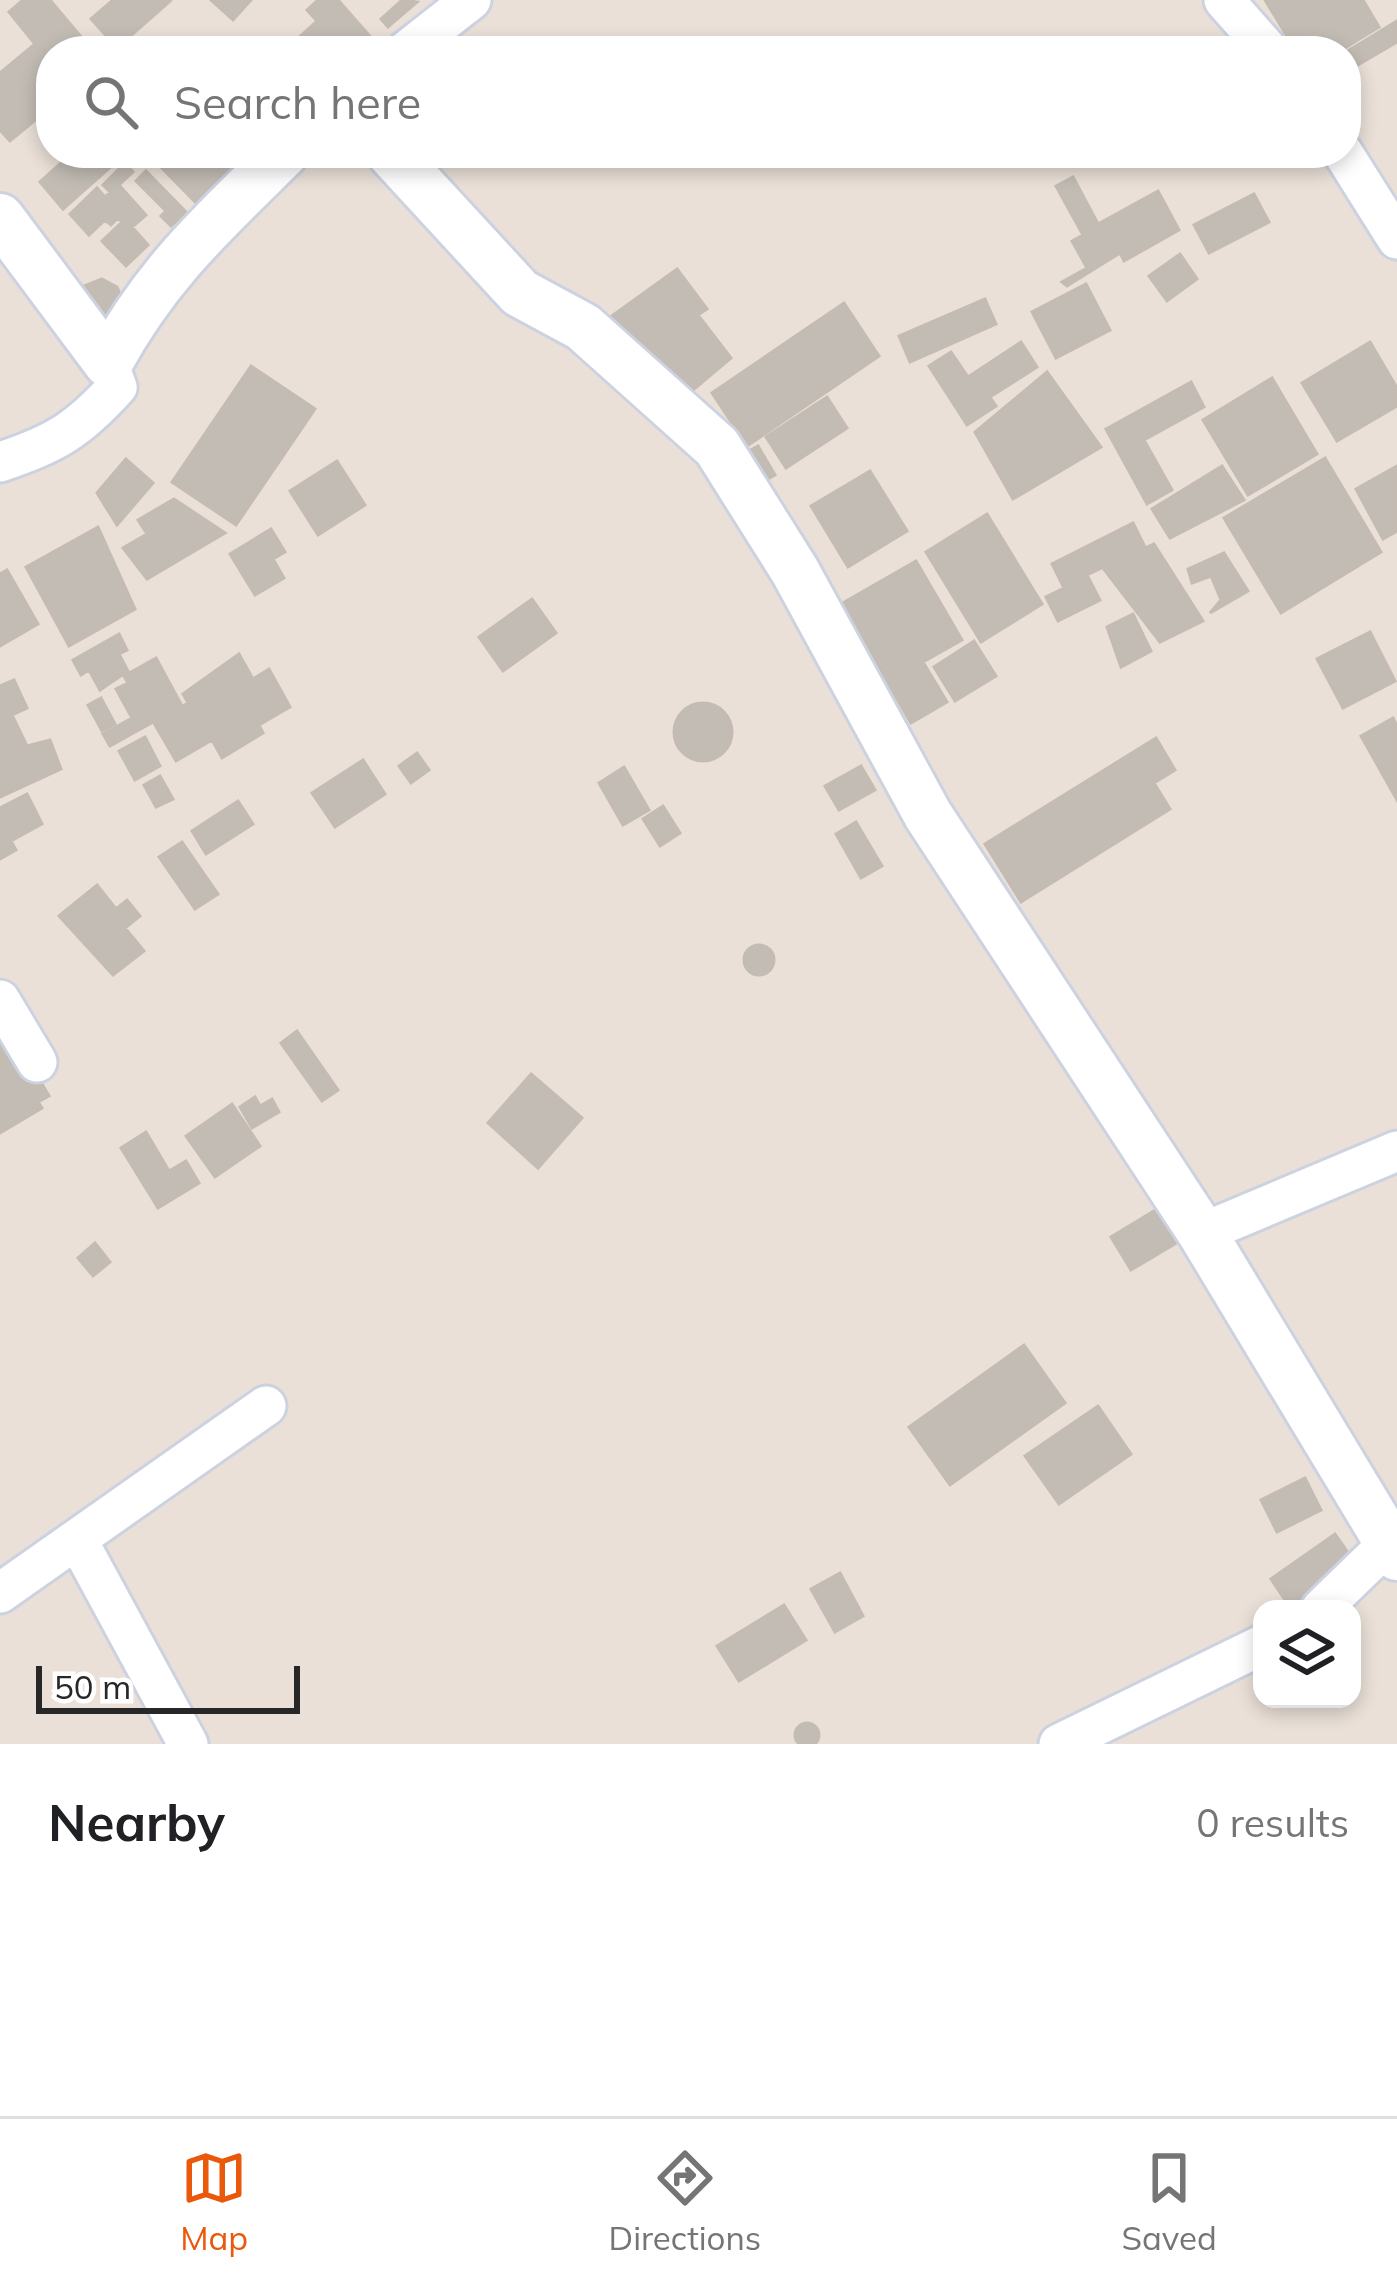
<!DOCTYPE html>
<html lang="en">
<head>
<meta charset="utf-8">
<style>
	body { margin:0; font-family:Mulish,sans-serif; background:#f2f2f2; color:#202124 }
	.controls { position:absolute; right:36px; bottom:36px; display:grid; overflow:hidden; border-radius:24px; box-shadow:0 6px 18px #0003 }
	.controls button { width:108px; height:108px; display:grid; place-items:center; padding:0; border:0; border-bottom:3px solid #e0e0e0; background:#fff; color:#202124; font:60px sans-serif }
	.scale { position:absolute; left:36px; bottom:30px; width:264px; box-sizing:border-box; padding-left:12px; border:6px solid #272727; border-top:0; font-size:33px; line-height:42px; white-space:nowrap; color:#272727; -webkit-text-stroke:9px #fff; paint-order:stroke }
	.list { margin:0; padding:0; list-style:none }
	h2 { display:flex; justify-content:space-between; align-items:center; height:156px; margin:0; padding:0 48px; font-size:51px }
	h2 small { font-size:39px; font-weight:400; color:#757577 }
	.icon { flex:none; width:66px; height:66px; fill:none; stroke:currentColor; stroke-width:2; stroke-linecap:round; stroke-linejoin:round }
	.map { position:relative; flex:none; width:1397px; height:1744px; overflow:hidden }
	.search { position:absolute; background:#fff; box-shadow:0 6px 18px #0003; left:36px; right:36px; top:36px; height:132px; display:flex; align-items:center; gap:30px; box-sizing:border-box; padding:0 42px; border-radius:48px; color:#757577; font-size:45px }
	.sheet { height:372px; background:#fff }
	nav { display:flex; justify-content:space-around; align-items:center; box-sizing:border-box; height:168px; border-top:3px solid #e0e0e0; background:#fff; font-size:33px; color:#757577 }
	nav a { display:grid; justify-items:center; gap:6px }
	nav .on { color:#ea580c }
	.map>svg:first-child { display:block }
</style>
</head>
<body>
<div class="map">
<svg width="1397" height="1744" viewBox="0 0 1397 1744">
	<rect width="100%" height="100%" fill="#eae0d8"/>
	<path fill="#c2bcb4" stroke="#c4bcb2" stroke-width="3" d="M23 0H50L93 51H51V107L10 141 0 130V73L35 44 9 12Z
		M113 0H168L170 1 117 48 91 19Z
		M211 0H251L233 20Z
		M318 0H338L374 41 363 51H284L317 21 307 10Z
		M402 0 417 2 388 27 381 19Z
		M1265 0H1363L1379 27 1340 51H1296Z
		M1397 21V42L1346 72V52Z
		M72 153H108L116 162 63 209 40 182Z
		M172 153H229L238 162 196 203 159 165Z
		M125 163 133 172 119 185 146 215 132 227 148 245 126 266 102 241 122 222 118 218 111 225 105 220 89 235 70 214 97 188 105 197 110 192 103 185Z
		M146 171 186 212 171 226 161 216 166 211 136 181Z
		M1073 177 1098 224 1158 191 1179 230 1124 261 1120 253 1067 286 1062 282 1087 268 1072 241 1083 235 1056 186Z
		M1254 194 1269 222 1209 253 1194 225Z
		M1180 254 1197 279 1167 301 1149 276Z
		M677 269 707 309 698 315 731 358 680 401 605 321Z
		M102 279 117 287 124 302 98 330 79 288Z
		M1086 284 1110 330 1056 358 1032 312Z
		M985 299 996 324 910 362 899 336Z
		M844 303 879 356 747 446 712 393Z
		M1021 342 1037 367 990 397 996 406 967 425 929 366 951 352 968 377Z
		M1370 342 1397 388V406L1337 441 1302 383Z
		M251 366 315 409 236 525 172 482Z
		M1047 372 1101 447 1013 499 975 432Z
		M1272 378 1317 454 1248 495 1203 420Z
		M1191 382 1204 407 1144 440 1172 490 1147 504 1106 429Z
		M827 397 847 428 786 468 766 437Z
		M758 446 775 475 756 486 738 457Z
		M1325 458 1381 552 1281 613 1224 518Z
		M126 459 153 483 117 525 97 493Z
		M337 461 365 505 318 535 290 491Z
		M1222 466 1244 500 1170 538 1152 509Z
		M1397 466V531L1383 539 1356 489Z
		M870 471 907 531 848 567 811 506Z
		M174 499 225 533 147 579 123 548 147 534 138 520Z
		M987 514 1042 604 981 642 926 552Z
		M1133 523 1145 547 1087 575 1100 600 1058 621 1046 597 1064 588 1052 564Z
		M98 527 135 609 69 646 26 567Z
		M271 529 285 552 273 559 284 578 255 595 230 554Z
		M1154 544 1203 621 1160 642 1103 568Z
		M1224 553 1248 591 1210 613 1221 600 1211 576 1192 583 1188 569Z
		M916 561 962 640 923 662 947 702 911 723 841 604Z
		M7 570 38 624 0 646V574Z
		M532 599 556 633 503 671 479 637Z
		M1133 614 1151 651 1121 667 1107 627Z
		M1370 632 1395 681 1343 708 1317 659Z
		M119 634 127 650 119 654 128 671 100 690 89 670 81 675 73 660Z
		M974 641 996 676 955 701 934 667Z
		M239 654 253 679 269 669 290 707 259 725 263 733 222 758 212 740 176 761 154 723 188 703 183 694Z
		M156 658 182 706 110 746 103 734 132 718 116 689 128 683 124 676Z
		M14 680 27 708 12 715 27 746 50 740 61 769 0 797V686Z
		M101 698 115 724 102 731 88 705Z
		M674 732a29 29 0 1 1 58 0a29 29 0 1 1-58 0Z
		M1393 718 1397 726V800L1361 736Z
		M145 737 160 766 135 780 119 751Z
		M1156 738 1175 770 1154 783 1170 809 1021 902 985 844Z
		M417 753 429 770 411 783 399 766Z
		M363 760 385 794 335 827 312 793Z
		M861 766 875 790 839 810 825 786Z
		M624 767 649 810 623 825 599 783Z
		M160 776 173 799 156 807 144 785Z
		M27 794 42 824 11 841 16 850 0 859V808Z
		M238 801 253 824 206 854 192 831Z
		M663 806 680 833 660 846 643 819Z
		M856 822 882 866 861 878 836 834Z
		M182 842 218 894 195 909 159 857Z
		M97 885 116 909 127 900 140 916 125 928 144 951 113 975 59 916Z
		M744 960a15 15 0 1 1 30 0a15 15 0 1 1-30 0Z
		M297 1031 338 1090 322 1101 281 1043Z
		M13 1035 49 1096 38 1102 42 1108 0 1133V1043Z
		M531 1074 582 1118 538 1168 488 1123Z
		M255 1097 260 1106 272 1099 279 1112 252 1128 240 1107Z
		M232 1104 260 1146 215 1177 186 1136Z
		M146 1132 169 1171 186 1161 199 1183 158 1208 121 1148Z
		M1157 1209 1178 1242 1131 1270 1111 1237Z
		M95 1243 110 1262 93 1276 78 1258Z
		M1024 1345 1065 1403 950 1485 909 1427Z
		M1098 1406 1131 1454 1059 1504 1025 1456Z
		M1305 1478 1321 1510 1277 1532 1261 1500Z
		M1335 1534 1356 1564 1291 1609 1271 1579Z
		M840 1573 863 1616 835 1632 811 1589Z
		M784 1605 806 1640 739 1681 717 1646Z
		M795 1735a12 12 0 1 1 24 0a12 12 0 1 1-24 0Z"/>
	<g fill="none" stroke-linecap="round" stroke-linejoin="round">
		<g stroke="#cdd2e0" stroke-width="45">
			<path id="minor" d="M1224 0 1269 51
				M406 51 471 0
				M1343 153 1397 239
				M0 462C55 444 78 430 117 387L108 363
				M0 1000 37 1062
				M1202 1233 1397 1151
				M78 1541 188 1744
				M0 1593 266 1406
				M1321 1609 1390 1542
				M1059 1744 1262 1645"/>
		</g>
		<g stroke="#cdd2e0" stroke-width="54">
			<path id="tertiary" d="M391 153 520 293 583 327 717 447 795 571 928 815 1202 1233 1397 1556
				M0 218 108 363C157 273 212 224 284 153"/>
		</g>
		<use href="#minor" stroke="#fff" stroke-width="39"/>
		<use href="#tertiary" stroke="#fff" stroke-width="48"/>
	</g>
</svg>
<div class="controls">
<button><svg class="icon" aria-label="layers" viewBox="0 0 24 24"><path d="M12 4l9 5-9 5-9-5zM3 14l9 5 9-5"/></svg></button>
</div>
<div class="scale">50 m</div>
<div class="search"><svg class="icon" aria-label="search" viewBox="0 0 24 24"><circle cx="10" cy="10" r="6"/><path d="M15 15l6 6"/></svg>Search here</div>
</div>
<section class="sheet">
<h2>Nearby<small>0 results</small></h2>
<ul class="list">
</ul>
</section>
<nav>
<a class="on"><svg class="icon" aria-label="map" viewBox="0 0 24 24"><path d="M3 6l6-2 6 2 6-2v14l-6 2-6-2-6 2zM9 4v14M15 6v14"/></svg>Map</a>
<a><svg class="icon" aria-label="directions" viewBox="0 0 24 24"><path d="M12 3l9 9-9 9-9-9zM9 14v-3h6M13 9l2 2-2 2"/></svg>Directions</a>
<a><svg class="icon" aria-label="saved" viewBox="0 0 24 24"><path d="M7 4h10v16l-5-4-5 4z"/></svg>Saved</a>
</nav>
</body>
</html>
